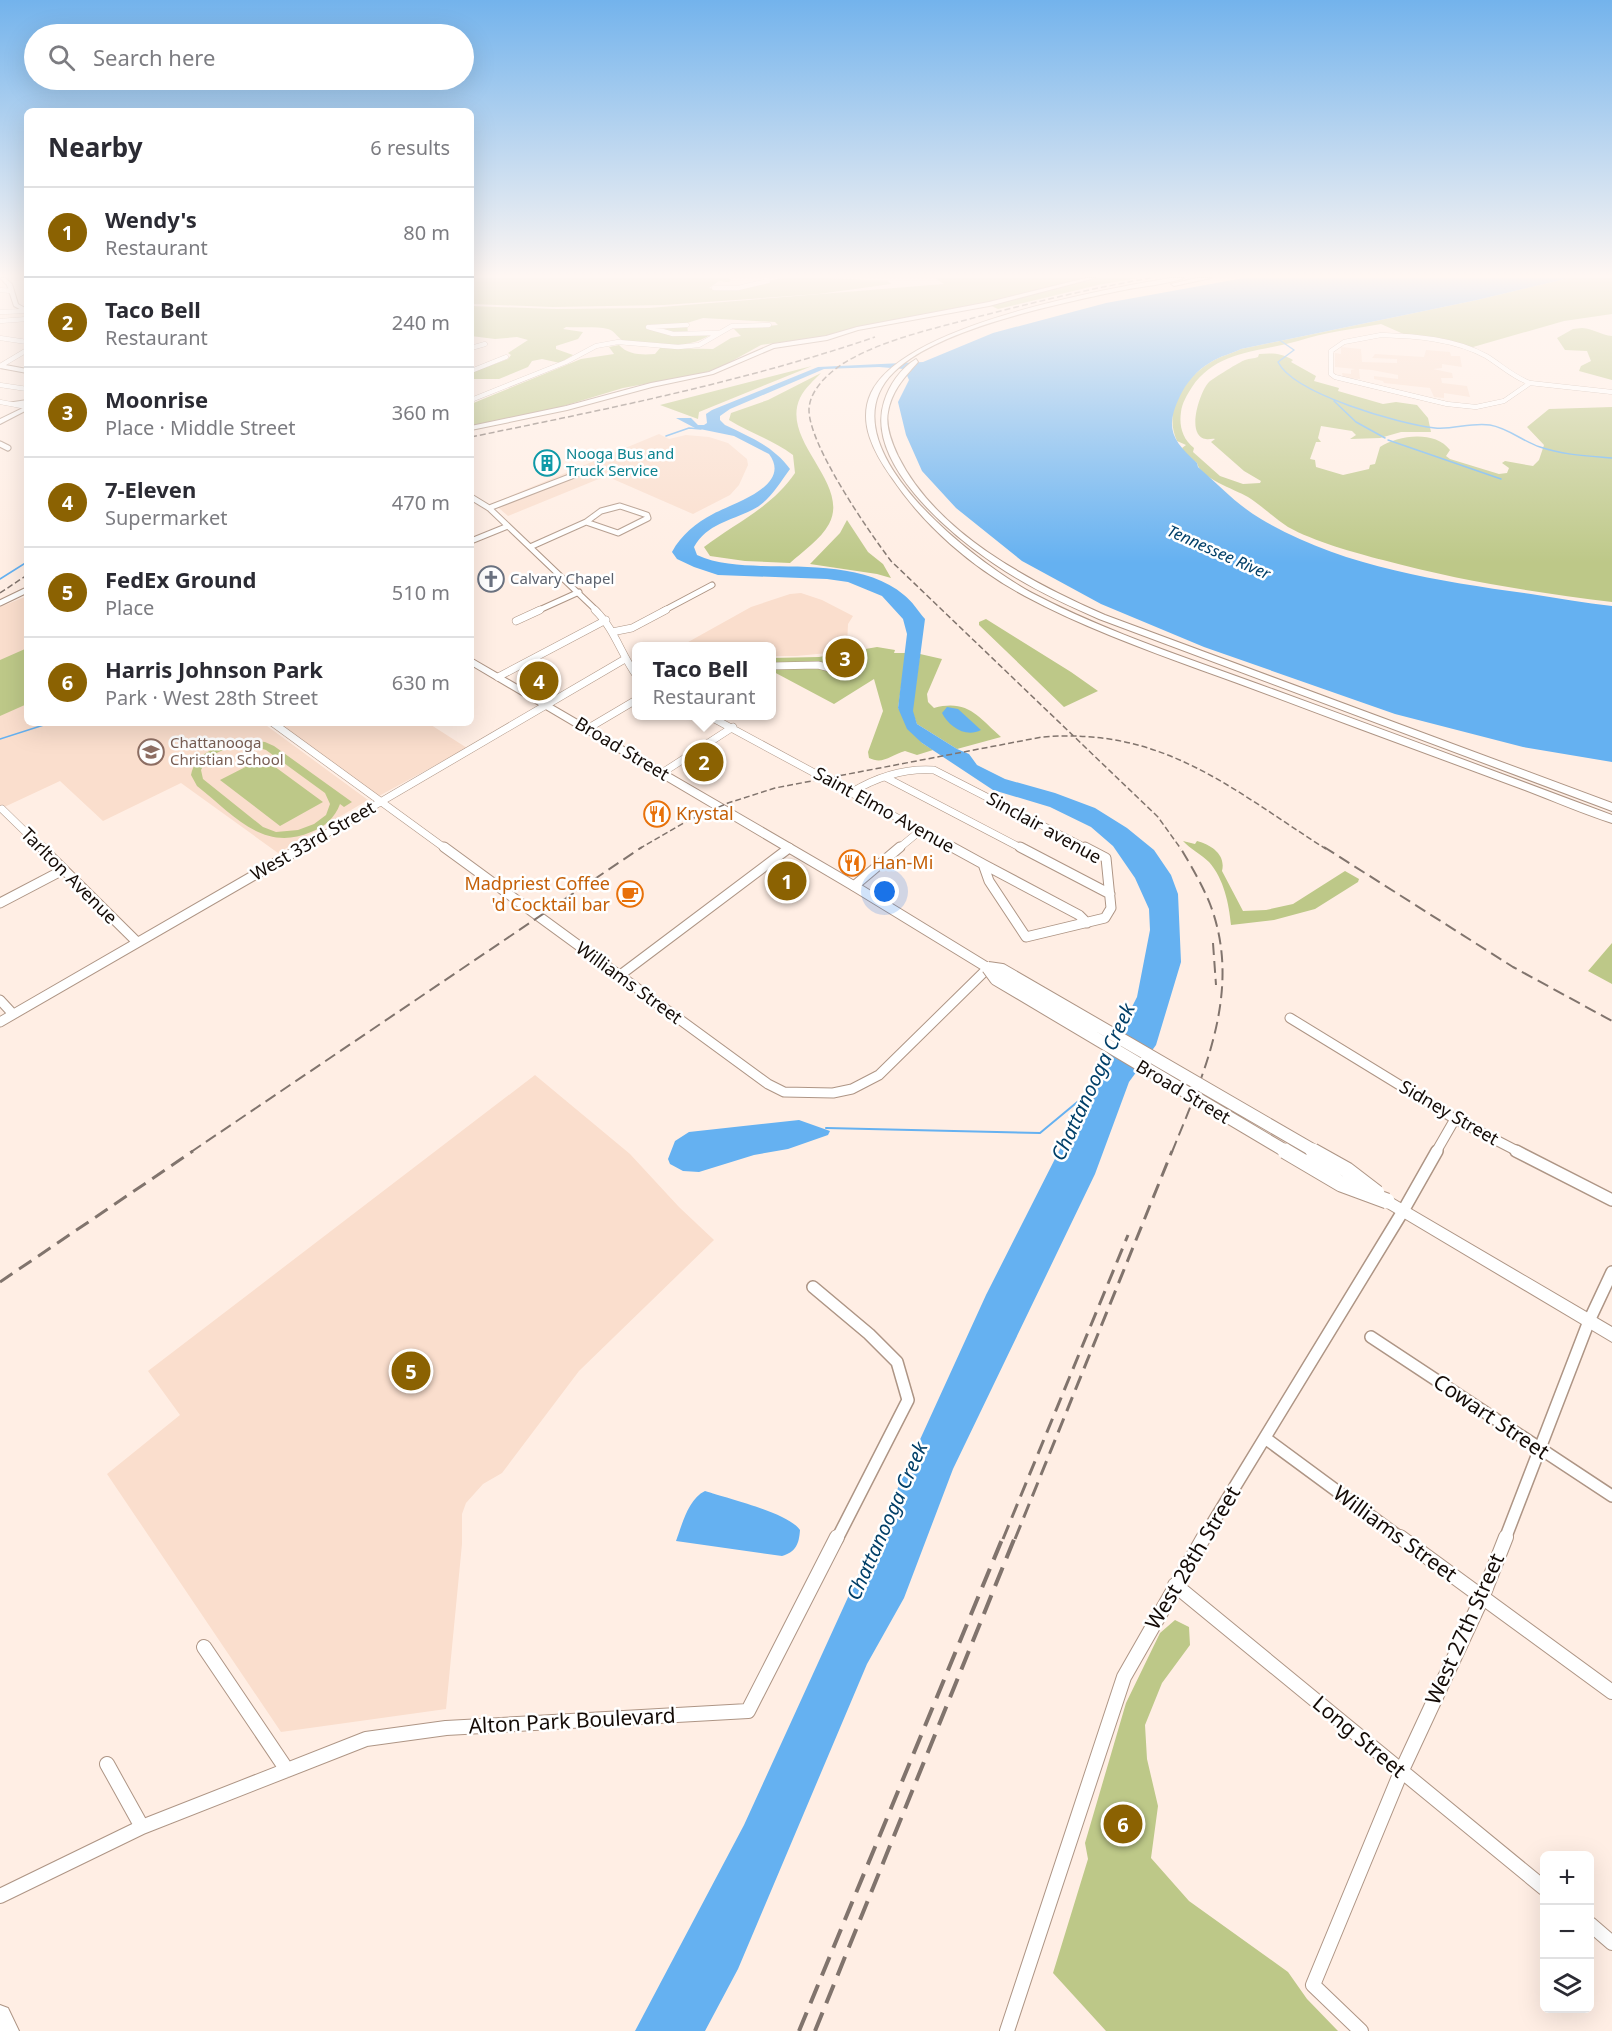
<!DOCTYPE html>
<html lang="en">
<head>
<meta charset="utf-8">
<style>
	body { margin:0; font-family:"Noto Sans",sans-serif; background:#f7f7f7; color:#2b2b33 }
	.controls { position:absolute; right:18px; bottom:18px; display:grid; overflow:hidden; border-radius:9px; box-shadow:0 6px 24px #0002 }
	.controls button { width:54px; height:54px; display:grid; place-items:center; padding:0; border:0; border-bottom:2px solid #e1e1e2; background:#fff; color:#2b2b33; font:30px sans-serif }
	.you { position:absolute; left:885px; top:892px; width:21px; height:21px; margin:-15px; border:4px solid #fff; border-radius:50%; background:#1a73e8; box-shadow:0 0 0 9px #1a73e833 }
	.badge { display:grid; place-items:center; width:39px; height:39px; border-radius:50%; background:#8b6202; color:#fff; font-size:20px; font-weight:700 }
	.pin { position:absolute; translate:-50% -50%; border:3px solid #fff; box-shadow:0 2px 6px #0006 }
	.popup { position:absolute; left:632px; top:642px; width:144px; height:78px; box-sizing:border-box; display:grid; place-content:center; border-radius:9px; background:#fff; filter:drop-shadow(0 2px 4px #0005); font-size:20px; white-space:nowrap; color:#7c7c81 }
	.popup b { font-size:22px; color:#2b2b33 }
	.popup::after { content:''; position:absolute; left:50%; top:100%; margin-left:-12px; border:12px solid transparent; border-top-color:#fff }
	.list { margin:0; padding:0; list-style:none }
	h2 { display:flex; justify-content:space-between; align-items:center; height:78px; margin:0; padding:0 24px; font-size:26px }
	h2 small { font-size:20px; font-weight:400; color:#7c7c81 }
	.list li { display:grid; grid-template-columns:39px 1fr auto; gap:18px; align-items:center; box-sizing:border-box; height:90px; padding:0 24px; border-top:2px solid #e1e1e2 }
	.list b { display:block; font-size:22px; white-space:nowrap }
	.list p { margin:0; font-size:20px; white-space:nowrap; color:#7c7c81 }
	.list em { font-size:20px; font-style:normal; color:#7c7c81 }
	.icon { flex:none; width:33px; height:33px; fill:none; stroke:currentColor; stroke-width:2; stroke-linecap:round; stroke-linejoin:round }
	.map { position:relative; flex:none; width:1612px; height:2031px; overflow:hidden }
	.search { position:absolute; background:#fff; box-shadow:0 6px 24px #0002; left:24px; top:24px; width:450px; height:66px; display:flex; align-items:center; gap:15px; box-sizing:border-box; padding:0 21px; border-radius:33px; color:#7c7c81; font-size:22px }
	.panel { position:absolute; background:#fff; box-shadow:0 6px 24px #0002; left:24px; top:108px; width:450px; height:618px; border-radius:9px }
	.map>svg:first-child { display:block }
</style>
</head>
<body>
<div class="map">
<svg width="1612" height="2031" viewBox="0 0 1612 2031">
	<rect width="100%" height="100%" fill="#ffeee4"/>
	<path fill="#fadecd" d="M1341 347 1361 349 1362 362 1397 363V359L1372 358 1375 354 1424 357 1426 350 1450 352 1451 356H1460L1462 367 1442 364V368L1433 369 1452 373 1453 378H1441L1442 383 1467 386 1470 397 1444 393V398L1434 397 1430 388 1384 383 1383 381 1374 379V376L1398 379V375L1372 370 1359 369 1360 379 1343 378 1342 373 1351 374V370L1355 369 1335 367V353L1341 354Z
		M659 434 669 439 686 435 709 437 728 443 747 459 748 465 739 485 730 495 693 514 606 476 508 516 493 503Z
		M801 593 822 600 853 616 848 624 847 646 828 653 796 656H772L771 646H681L751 607 790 594Z
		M27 596V723H263L368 800 278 853 181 783 103 821 60 781 0 809V607Z
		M275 723H428L467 748 379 796Z
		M535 1075 630 1154 679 1207 714 1240 579 1371 502 1473 483 1484 466 1503 462 1514V1544L446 1709 281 1732 107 1474 180 1415 148 1371Z"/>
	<path fill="#bdc888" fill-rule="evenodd" d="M471 278H728L731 279 729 282 719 281 709 288C735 296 760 280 785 278 819 276 853 280 887 280L891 284 819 294 664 305 552 307 471 304Z
		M935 278H1138L1098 285 998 309 985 303 856 327 829 336 761 345 723 366 704 373 623 388 557 408 471 426V404L581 359 614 354 609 347 619 345C628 355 642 355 655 354L660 348 713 349 731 338 741 336 734 329 778 325 775 322 703 318 687 323 688 334H711C693 349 648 348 626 342 617 339 616 331 608 329 595 326 579 328 566 327L563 329 583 332 578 339 556 346V349L573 355 560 363 542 359 532 361 528 367 499 379H471V373L508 359 511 355 508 353 528 340 517 337 495 339 471 336V306L556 309 649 308 944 284Z
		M1569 278H1612V314L1564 321 1473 347 1408 336 1381 324C1354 329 1325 332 1298 341 1260 352 1217 350 1192 387 1187 395 1182 403 1181 412 1179 425 1182 439 1194 448L1193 452 1220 476 1243 484 1260 483 1261 481 1244 471 1211 442 1215 439C1212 438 1209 440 1206 439 1185 436 1200 391 1209 382 1212 379 1241 361 1245 360 1250 358 1254 359 1258 357L1259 354C1273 353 1281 353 1293 360L1291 362 1316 376 1314 381 1339 388 1338 391 1383 404 1396 402 1417 405 1428 418 1431 432H1401L1380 438 1350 439 1356 435 1352 431 1321 426 1318 438 1321 442H1316L1310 459 1315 460 1316 467 1343 475 1369 469 1370 465 1375 464 1380 447C1398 435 1435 430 1450 450L1446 456 1450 459 1499 474 1507 473 1509 468 1502 463 1505 461 1533 466 1539 460 1544 445 1527 427 1549 409 1612 407V602C1532 592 1461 581 1383 560 1355 553 1313 541 1288 527 1274 518 1262 506 1248 497 1234 489 1200 478 1197 463L1185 454 1182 448 1186 445 1177 441C1163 410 1183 379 1211 362 1220 356 1231 354 1241 349L1477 300Z
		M1582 328C1594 329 1601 335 1612 336V380L1579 371 1581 366 1591 361 1587 351 1565 350 1557 338 1573 329Z
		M812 366 699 412 698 419 660 405Z
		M821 373C814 380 805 388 800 398 780 441 851 483 829 524 821 539 802 552 790 563L745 561 710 556 704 547C737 522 772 507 795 473L793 455C773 440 750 433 729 420L731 413 768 400Z
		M847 520 868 552 883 564 891 578 877 574 810 564 840 533Z
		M986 619 1071 672 1098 691 1064 707 979 625V622Z
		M877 647 895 650 894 653H906L898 708 922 743 933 750 917 755 905 751C891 755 883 765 869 758L868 752 883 711 874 679 834 704 772 671V658L819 657Z
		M25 649 27 651V704L0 716V660Z
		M920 654 942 659 927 694 928 702 934 708C968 699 978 717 1001 737L957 749 917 724 912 711Z
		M247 740 265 742 274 746 352 802 344 807 340 804C335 818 324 827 311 832 262 853 232 813 197 786L191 775C195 751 226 742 247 740ZM250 745 266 750 325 793 330 804 326 815 314 824 298 830 276 832 263 827 203 779 201 770C209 752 231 745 250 745Z
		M263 758 323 802 280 826 220 780Z
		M1183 841 1195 844 1197 841C1212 845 1226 855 1222 871L1243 911 1266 910 1293 904 1345 871 1359 879 1358 882 1315 909 1274 920 1231 925C1229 904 1224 879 1209 862 1201 854 1190 849 1183 841Z
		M1612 943V984L1588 971Z
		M1175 1620 1189 1627 1190 1645 1162 1683 1145 1725 1147 1759 1158 1806 1151 1858 1189 1901 1288 1972 1307 1999 1338 2031H1106L1053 1973 1088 1859 1085 1843 1126 1703 1160 1633Z"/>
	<path fill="#65b1f1" d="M1244 278H1569L1477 300 1241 349C1231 354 1220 356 1211 362 1197 370 1186 383 1180 396 1164 429 1173 441 1197 463L1198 467C1219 485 1237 505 1261 519 1342 567 1439 581 1531 594 1558 598 1585 603 1612 606V762L1523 747 1395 714 1204 647 1101 604 1022 561 956 508 922 471 906 435 898 402 909 380 904 369 879 367 824 369 730 409 720 416V420L725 425C750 437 773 446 790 469 779 484 769 502 752 510 730 521 707 524 694 547L697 555C716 564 740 565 761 566 805 567 868 564 904 595 912 601 918 611 925 619L913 711 917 724 957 749 969 754 977 765 1005 779 1055 793 1095 808 1127 828 1154 850 1171 875 1178 894 1181 962 1156 1045 1129 1082 1095 1174 953 1469 904 1598 867 1664 738 1969 705 2031H635L744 1825 986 1295 1137 997 1150 930 1149 909 1135 878 1113 846 1091 827 1050 807 993 790 922 743 907 729 898 708 907 634 903 619 882 596 848 582 827 579 718 575 694 567 677 559 672 552C681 535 696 523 713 514 733 503 793 486 769 454L734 436 695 428 676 418H691L698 425H704L707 423 706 414 712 410 818 367 923 362 993 333 1106 303Z
		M947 707 958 709 981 730C966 738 949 727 942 713Z
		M799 1120 830 1131 828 1135 788 1149 754 1155 699 1172 683 1171 670 1164 668 1159 675 1141 689 1132Z
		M705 1491C726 1498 789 1513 800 1530 799 1544 796 1552 782 1556L676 1541C682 1525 688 1499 705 1491Z"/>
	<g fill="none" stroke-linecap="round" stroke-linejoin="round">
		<path stroke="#65b1f1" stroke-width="1.5" d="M1278 339 1294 350 1278 362C1294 394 1399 424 1435 428 1453 430 1471 422 1490 425 1508 428 1522 441 1540 447 1563 455 1588 456 1612 458
			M1334 401 1356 422 1385 438
			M666 436 689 428 701 429
			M1388 440 1501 479
			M0 579 27 562
			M0 739 50 723"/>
		<path stroke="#65b1f1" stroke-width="2" d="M826 1128 1040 1133 1087 1094 1090 1095"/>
		<g stroke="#ae9585" stroke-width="5">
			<path id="minor-far5" d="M714 288H738L768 281 766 278
				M0 290 11 291
				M0 312 27 311
				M0 321 27 319
				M648 327 673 334 719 333
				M650 327 687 325
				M1381 335C1416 336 1455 339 1486 356 1501 365 1513 377 1530 383L1504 401 1476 407 1447 404 1335 377 1331 374V351L1344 342Z
				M0 338 27 342
				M471 348 485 344
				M0 366 27 350
				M471 371 506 357
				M1530 383 1612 392
				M0 385 27 389
				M471 400 566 362 596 346 618 342 678 347 699 345 732 326 769 325
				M0 402 27 407"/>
		</g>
		<g stroke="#ae9585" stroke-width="7">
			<path id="minor-far4" d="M0 444 8 448
				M471 497 489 508 597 611
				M620 506 647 515 648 518 618 533 586 522 601 511Z
				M489 508 577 474
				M471 541 508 526
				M530 547 586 522
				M0 603 27 590
				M537 611 579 592
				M663 611 712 585"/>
		</g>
		<g stroke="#ae9585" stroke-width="8">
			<path id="minor-far3" d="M595 610C614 628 621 654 636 675
				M516 621 540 610
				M612 632 632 628 666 610
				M771 666 818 665 830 668
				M498 677 606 620
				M709 716 955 849
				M273 723 446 849
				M587 729 636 700
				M662 773 733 727
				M885 777 1023 849
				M852 792C877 777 905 768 934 770L1088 849
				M2 809 43 849
				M300 849 625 659
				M898 849 921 830"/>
		</g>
		<g stroke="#ae9585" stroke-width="11">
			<path id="minor-far2" d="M41 847 137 942
				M444 847 768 1084 784 1092 833 1093 852 1089 879 1075 988 968
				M952 847 983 864 989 881 1026 937 1105 918 1111 908 1106 858 1085 847
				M1020 847 1110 894
				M983 864 1079 915 1087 923
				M854 886 900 847
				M0 903 63 870
				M619 976 789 848
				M0 1000 13 1014
				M1290 1018 1455 1119 1519 1152
				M0 1022 303 847
				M1436 1152 1455 1119"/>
		</g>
		<g stroke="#ae9585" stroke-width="14">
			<path id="minor-far1" d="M1516 1151 1612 1200
				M813 1287 869 1334 897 1362 908 1400 837 1539
				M1371 1337 1612 1496
				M1265 1438 1402 1539
				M1203 1539 1403 1211 1437 1151
				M1505 1539 1589 1321 1612 1272"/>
		</g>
		<g stroke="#ae9585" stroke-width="16">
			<path id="minor" d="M1400 1537 1612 1692
				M1175 1585 1544 1888
				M204 1647 287 1770
				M107 1764 142 1827
				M0 1896 142 1827 366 1739 446 1728 748 1711 837 1537
				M1590 1924 1612 1943
				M1007 2031 1124 1677 1204 1537
				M1361 2031 1313 1985 1401 1772 1482 1598 1506 1537"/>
		</g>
		<g stroke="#ae9585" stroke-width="2">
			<path id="major" d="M0 278H5L12 284 18 304 27 309V313L14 306 7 285Z
				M1086 278H1095L989 306 858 330 827 340 774 348 713 374 652 387 567 410 471 430V426L566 406 651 383 709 372 773 344 826 336 857 327 989 302Z
				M0 364 27 369V373L0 368Z
				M27 400V404L10 405 7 403Z
				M27 406V410L0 424V419Z
				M471 658 858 883 992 965 994 968 992 971H984L850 889 471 665Z
				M1387 1195 1612 1327V1342L1382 1205 1380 1201 1382 1197Z
				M0 2005 8 2008 19 2031H0Z"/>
		</g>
		<g stroke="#ae9585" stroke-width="2">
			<path id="highway" d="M1170 278H1184C1165 285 1143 286 1124 290 1062 303 938 328 894 372 820 444 975 562 1032 593 1108 633 1191 659 1272 689 1385 730 1499 773 1612 815V823C1583 814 1554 801 1525 790 1471 770 1417 750 1363 730 1309 710 1255 689 1201 670 1141 648 1081 626 1025 596 973 568 925 527 892 478 875 454 857 423 871 393 903 325 1100 290 1170 278Z
				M1197 278H1211L1174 286 1171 284Z
				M916 359 918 362C904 378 892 390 888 412 885 426 892 443 898 456 936 533 1030 582 1105 615L1612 803V811L1099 619C1062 603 1026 586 993 563 949 533 865 463 884 402 889 385 901 368 916 359Z"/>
		</g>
		<use href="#minor-far5" stroke="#fff" stroke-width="4.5"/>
		<use href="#minor-far4" stroke="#fff" stroke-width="5"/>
		<use href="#minor-far3" stroke="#fff" stroke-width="7"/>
		<use href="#minor-far2" stroke="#fff" stroke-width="9"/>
		<use href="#minor-far1" stroke="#fff" stroke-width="11"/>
		<use href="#minor" stroke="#fff" stroke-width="14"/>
		<use href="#major" fill="#fff" fill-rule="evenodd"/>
		<use href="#highway" fill="#fff" fill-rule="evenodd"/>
		<path stroke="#81746d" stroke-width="1.5" stroke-dasharray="6 3" stroke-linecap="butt" d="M1151 278C1091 288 1032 303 973 318 929 330 882 340 844 363 828 373 810 390 809 409 808 444 869 532 891 561L1158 817 1181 849
			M471 437C607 409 743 382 875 337
			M0 593 27 575
			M639 849 687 821 728 803 775 788 1042 737C1163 727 1230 788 1326 849"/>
		<path stroke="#81746d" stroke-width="2" stroke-dasharray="12 6" stroke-linecap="butt" d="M1324 847 1513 967 1612 1021
			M1213 943 1216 985
			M191 1152 642 847
			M1172 1152C1204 1073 1243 990 1210 904 1202 884 1191 866 1180 847"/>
		<path stroke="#81746d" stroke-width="3" stroke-dasharray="15 8" stroke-linecap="butt" d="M0 1282 193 1151
			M1003 1539 1128 1235
			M1015 1539 1172 1151"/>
		<path stroke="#81746d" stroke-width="4" stroke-dasharray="20 10" stroke-linecap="butt" d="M799 2031 1003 1537
			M815 2031 1015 1537"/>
		<g stroke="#ae9585" stroke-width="14" stroke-linecap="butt">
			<path id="major-bridge-far1" d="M988 968 996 979 1287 1152
				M988 968 1002 970 1316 1152"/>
		</g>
		<g stroke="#ae9585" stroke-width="17" stroke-linecap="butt">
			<path id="major-bridge" d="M1285 1151 1341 1184 1387 1201
				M1313 1151 1347 1170 1377 1193"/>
		</g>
		<use href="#major-bridge-far1" stroke="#fff" stroke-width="12"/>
		<use href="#major-bridge" stroke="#fff" stroke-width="15"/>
	</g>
	<linearGradient id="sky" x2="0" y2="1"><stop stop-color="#73b3ec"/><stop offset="0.49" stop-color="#fff7f3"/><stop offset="1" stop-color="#fff7f3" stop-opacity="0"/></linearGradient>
	<rect width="1612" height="563" fill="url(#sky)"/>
	<defs>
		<g id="building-ring" transform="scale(1.35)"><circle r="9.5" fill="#fff" stroke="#0f9aa8" stroke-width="1.5"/><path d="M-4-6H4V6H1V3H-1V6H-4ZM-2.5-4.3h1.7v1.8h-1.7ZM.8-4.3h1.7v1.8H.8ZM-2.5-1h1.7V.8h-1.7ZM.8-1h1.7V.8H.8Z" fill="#0f9aa8"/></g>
		<g id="church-ring" transform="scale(1.35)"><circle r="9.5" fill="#fff" stroke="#6b7280" stroke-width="1.5"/><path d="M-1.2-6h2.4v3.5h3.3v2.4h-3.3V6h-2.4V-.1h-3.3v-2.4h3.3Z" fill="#6b7280"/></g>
		<g id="school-ring" transform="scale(1.35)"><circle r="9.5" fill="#fff" stroke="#8d6e63" stroke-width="1.5"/><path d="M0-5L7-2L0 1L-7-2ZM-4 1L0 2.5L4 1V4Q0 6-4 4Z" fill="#8d6e63"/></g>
		<g id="restaurant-ring" transform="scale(1.35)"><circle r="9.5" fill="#fff" stroke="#e8710a" stroke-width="1.5"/><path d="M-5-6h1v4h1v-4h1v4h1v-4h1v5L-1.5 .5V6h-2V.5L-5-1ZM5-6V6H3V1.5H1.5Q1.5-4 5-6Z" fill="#e8710a"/></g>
		<g id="cafe-ring" transform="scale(1.35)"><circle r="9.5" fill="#fff" stroke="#e8710a" stroke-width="1.5"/><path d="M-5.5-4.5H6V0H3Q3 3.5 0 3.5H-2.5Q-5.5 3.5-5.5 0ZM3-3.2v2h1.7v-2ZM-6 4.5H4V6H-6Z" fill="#e8710a"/></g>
	</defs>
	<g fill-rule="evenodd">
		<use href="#building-ring" x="547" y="463"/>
		<use href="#church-ring" x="491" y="579"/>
		<use href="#school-ring" x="151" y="752"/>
		<use href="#restaurant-ring" x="657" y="814"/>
		<use href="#restaurant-ring" x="852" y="863"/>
		<use href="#cafe-ring" x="630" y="894"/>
	</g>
	<g text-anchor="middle" stroke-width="5" stroke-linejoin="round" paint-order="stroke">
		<g font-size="15" fill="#0d838f" stroke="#fff" text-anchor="start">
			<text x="566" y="459">Nooga Bus and<tspan x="566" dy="17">Truck Service</tspan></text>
		</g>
		<g font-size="15" fill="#5b616d" stroke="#fff" text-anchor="start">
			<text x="510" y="584">Calvary Chapel</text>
		</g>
		<g font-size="15" fill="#785e54" stroke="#fff" text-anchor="start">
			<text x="170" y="748">Chattanooga<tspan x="170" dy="17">Christian School</tspan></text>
		</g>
		<g font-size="16" font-style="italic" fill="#013f68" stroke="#fff">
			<text transform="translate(1219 552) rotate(24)" y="6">Tennessee River</text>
		</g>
		<g font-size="18" fill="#140b06" stroke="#fff">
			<text transform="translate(622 749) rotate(31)" y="6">Broad Street</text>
			<text transform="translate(884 810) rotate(29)" y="6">Saint Elmo Avenue</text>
			<text transform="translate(1044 828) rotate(29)" y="6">Sinclair avenue</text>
			<text transform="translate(313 841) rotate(-30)" y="6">West 33rd Street</text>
			<text transform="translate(69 876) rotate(45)" y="6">Tarlton Avenue</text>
			<text transform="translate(629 983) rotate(36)" y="6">Williams Street</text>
			<text transform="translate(1183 1092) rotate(31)" y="6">Broad Street</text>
			<text transform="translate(1449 1113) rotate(30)" y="6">Sidney Street</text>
		</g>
		<g font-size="18" fill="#c56008" stroke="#fff" text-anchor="start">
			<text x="676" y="820">Krystal</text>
			<text x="872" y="869">Han-Mi</text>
			<text x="610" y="890" text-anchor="end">Madpriest Coffee<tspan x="610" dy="21">'d Cocktail bar</tspan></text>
		</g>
		<g font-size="20" font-style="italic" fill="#013f68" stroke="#fff">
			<text transform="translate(1093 1082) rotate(-65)" y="7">Chattanooga Creek</text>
			<text transform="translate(887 1521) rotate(-66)" y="7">Chattanooga Creek</text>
		</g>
		<g font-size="21" fill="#140b06" stroke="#fff">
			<text transform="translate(1491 1417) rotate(34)" y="7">Cowart Street</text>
			<text transform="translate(1395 1534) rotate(36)" y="7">Williams Street</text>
			<text transform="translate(1193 1558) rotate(-59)" y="7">West 28th Street</text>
			<text transform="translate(1465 1629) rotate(-66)" y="7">West 27th Street</text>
			<text transform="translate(572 1721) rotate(-3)" y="7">Alton Park Boulevard</text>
			<text transform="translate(1359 1737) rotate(40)" y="7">Long Street</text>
		</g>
	</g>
</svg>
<div class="controls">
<button>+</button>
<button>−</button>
<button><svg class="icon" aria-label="layers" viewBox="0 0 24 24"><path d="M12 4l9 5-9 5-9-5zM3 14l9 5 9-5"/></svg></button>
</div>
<div class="you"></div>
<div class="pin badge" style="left:787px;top:881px">1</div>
<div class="pin badge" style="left:704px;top:762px">2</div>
<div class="popup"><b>Taco Bell</b>Restaurant</div>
<div class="pin badge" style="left:845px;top:658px">3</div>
<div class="pin badge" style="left:539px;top:681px">4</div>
<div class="pin badge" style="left:411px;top:1371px">5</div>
<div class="pin badge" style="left:1123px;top:1824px">6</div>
<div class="search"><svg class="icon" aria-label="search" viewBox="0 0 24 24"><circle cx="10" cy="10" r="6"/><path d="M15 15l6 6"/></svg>Search here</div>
<section class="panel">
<h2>Nearby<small>6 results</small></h2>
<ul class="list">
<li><span class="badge">1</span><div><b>Wendy's</b><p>Restaurant</p></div><em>80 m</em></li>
<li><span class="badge">2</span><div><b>Taco Bell</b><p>Restaurant</p></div><em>240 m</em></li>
<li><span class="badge">3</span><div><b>Moonrise</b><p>Place · Middle Street</p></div><em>360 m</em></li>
<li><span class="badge">4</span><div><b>7-Eleven</b><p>Supermarket</p></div><em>470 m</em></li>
<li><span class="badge">5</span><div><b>FedEx Ground</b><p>Place</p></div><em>510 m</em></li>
<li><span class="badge">6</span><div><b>Harris Johnson Park</b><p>Park · West 28th Street</p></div><em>630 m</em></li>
</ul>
</section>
</div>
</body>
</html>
